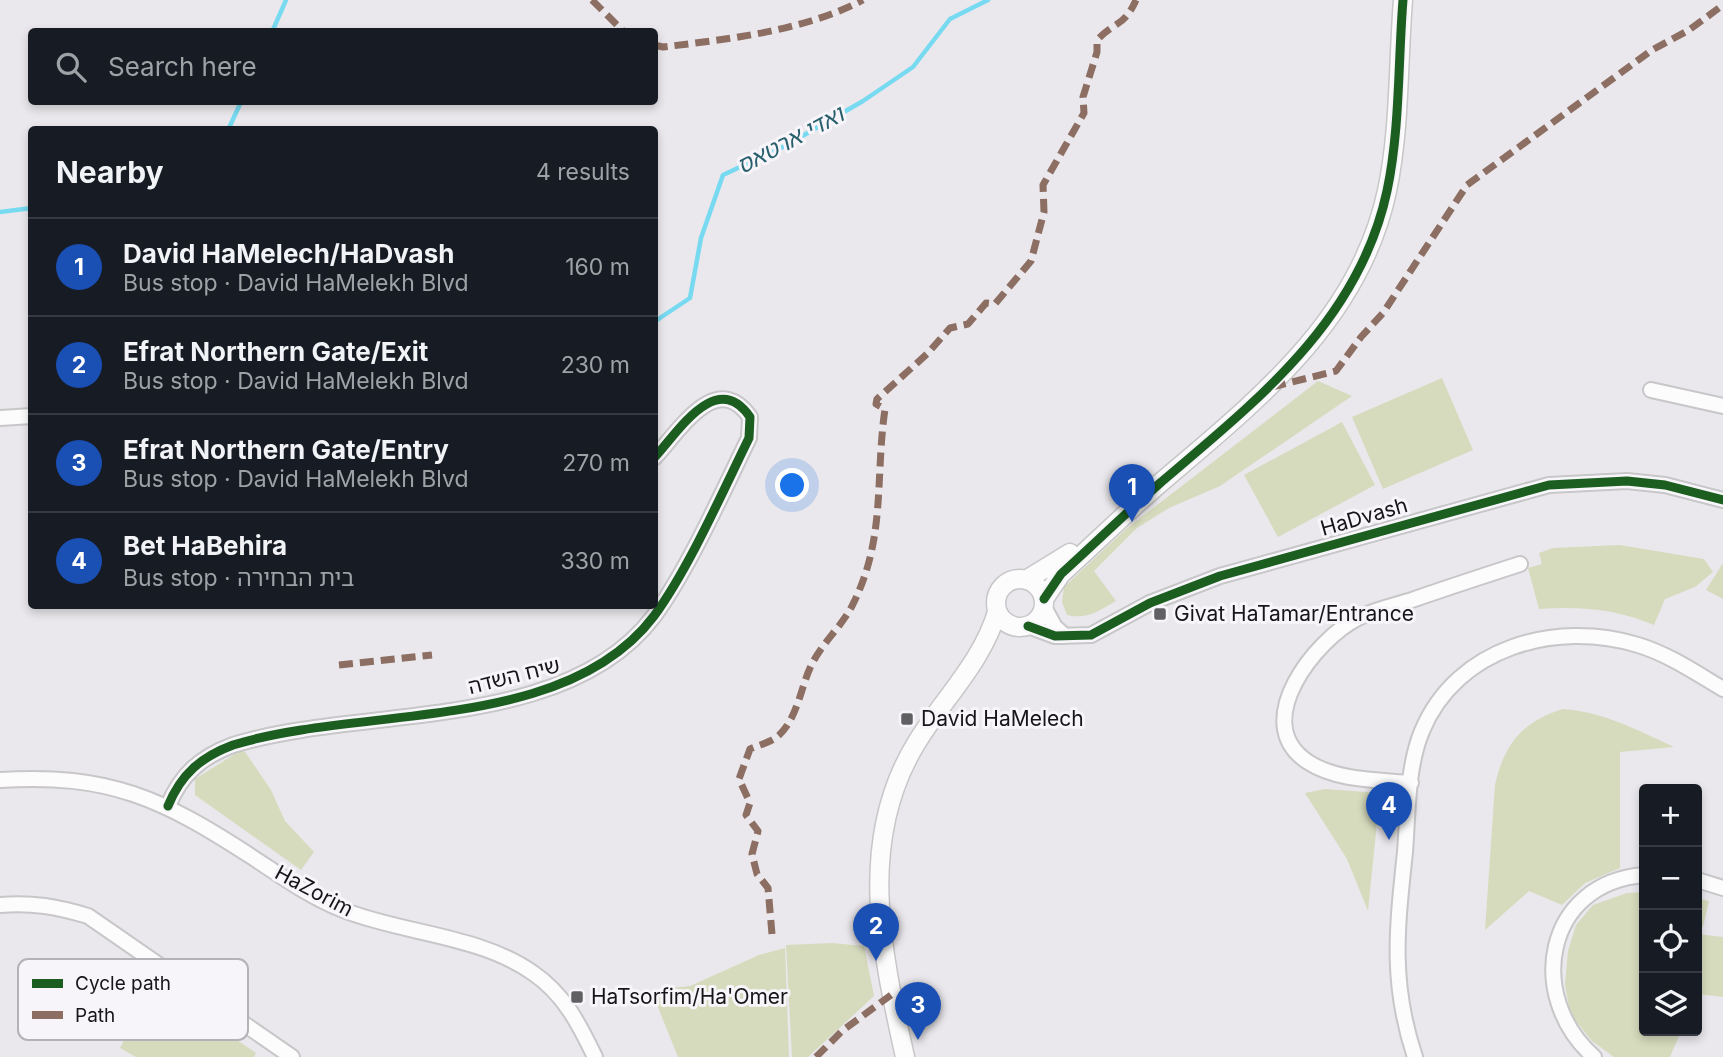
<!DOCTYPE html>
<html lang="en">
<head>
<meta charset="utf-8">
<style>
	body { margin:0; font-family:Inter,"Noto Sans Hebrew",sans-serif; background:#20242c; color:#f1f3f6 }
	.controls { position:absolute; right:21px; bottom:21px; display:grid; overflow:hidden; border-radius:7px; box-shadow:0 4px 10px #0003 }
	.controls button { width:63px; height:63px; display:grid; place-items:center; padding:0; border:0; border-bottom:2px solid #363941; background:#171b24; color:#f1f3f6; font:35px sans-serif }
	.you { position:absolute; left:793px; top:486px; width:24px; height:24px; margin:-18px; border:5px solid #fff; border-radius:50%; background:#1a73e8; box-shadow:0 0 0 10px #1a73e833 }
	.badge { display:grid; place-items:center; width:46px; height:46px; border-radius:50%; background:#d93025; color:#fff; font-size:23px; font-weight:700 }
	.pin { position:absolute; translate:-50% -58px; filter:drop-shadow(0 2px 4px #0008) }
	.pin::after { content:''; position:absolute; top:37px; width:24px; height:21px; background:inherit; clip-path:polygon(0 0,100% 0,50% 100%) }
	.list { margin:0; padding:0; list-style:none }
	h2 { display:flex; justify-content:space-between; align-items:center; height:91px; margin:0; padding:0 28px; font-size:30px }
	h2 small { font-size:23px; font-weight:400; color:#9ea1a6 }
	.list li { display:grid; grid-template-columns:46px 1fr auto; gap:21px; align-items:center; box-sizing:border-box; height:98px; padding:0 28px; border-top:2px solid #363941 }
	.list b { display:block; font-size:26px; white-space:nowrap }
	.list p { margin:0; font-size:23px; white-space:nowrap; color:#9ea1a6 }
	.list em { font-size:23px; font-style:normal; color:#9ea1a6 }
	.icon { flex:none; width:38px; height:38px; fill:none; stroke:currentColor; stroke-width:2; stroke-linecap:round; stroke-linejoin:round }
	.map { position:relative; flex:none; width:1723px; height:1057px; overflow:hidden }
	.search { position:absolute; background:#171b24; box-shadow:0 4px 10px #0003; left:28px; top:28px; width:630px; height:77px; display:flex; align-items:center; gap:18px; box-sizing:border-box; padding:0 24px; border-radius:7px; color:#9ea1a6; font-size:26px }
	.panel { position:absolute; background:#171b24; box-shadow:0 4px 10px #0003; left:28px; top:126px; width:630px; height:483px; border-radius:7px }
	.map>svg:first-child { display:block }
</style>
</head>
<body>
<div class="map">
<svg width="1723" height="1057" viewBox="0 0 1723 1057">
	<rect width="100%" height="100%" fill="#eae8ec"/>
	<path fill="#d6dbbd" d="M1442 378 1473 450 1383 489 1352 417Z
		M1318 381 1352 396 1220 486 1169 508 1137 528 1094 571 1116 601C1100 610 1087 620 1067 615L1062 602 1064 587 1126 529Z
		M1342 422 1375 485 1278 537 1244 475Z
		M1620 545 1704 559 1713 572 1695 587 1665 599 1654 625C1616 609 1580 606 1539 609L1528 568 1542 564 1539 553 1553 548Z
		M1723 563V599L1706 590Z
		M1563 709C1604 712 1637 730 1674 747L1620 752V868L1585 883 1562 905 1529 891 1485 930 1495 785C1504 744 1523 721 1563 709Z
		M243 749 271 790 285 821 314 852 301 870 195 795V779Z
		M1325 789 1380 793 1368 911 1347 859 1305 793Z
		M1644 892V1031H1681L1670 1057H1614L1592 1041 1570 1014 1565 984 1568 951 1576 925 1593 905 1627 893Z
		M1697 898 1709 901 1703 927 1697 926Z
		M1697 934 1723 937V997L1697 994Z
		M832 943 864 946 874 996 808 1057H792L786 945Z
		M785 948 789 1057H678L651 990 690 986 759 955Z
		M168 993 256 1053 254 1057H136L120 1048 132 1024Z"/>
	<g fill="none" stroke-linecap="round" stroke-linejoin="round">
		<path stroke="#78daf0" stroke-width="4.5" d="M272 32 286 0
			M228 130 241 102
			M0 212 32 208
			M654 322 690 298 701 238 723 175 785 146 863 101 913 67 950 19 988 0"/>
		<g stroke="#c7c6c8" stroke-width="18">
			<path id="minor" d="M1651 390 1723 406
				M0 418 32 416
				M1044 607 1055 627 1065 636
				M1028 626 1055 636 1091 635 1150 603 1220 576 1549 485 1627 481 1665 485 1723 500
				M0 780C109 773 163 799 252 857 281 876 310 897 343 910 404 934 479 935 533 973 564 994 579 1024 595 1057
				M1411 783C1378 780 1337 781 1308 762 1248 723 1316 639 1358 618 1374 610 1392 606 1409 601 1446 588 1483 576 1520 564
				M168 806C181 774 201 757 233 745 362 705 565 734 654 616 689 568 722 493 749 438L750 417C716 368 677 434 654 458
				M1697 880 1723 888
				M0 905C32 902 58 907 88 916L292 1057
				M1415 1057C1390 982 1397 928 1405 852 1408 813 1407 767 1422 731 1457 647 1556 620 1638 645 1668 654 1696 673 1723 689
				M1594 1057C1525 996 1545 883 1644 875"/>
		</g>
		<g stroke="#c7c6c8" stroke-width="21">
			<path id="tertiary" d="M996 603a24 24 0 1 1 48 0a24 24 0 1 1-48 0Z
				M1026 580 1070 553
				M1044 599 1061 574C1094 544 1126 513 1159 484 1255 402 1359 322 1387 191 1400 130 1398 62 1403 0
				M905 1057C882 953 856 840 917 742 944 698 982 662 997 612"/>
		</g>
		<use href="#minor" stroke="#fcfcfc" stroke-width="14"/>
		<use href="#tertiary" stroke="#fcfcfc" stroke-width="18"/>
		<path stroke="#8d6e63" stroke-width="7" stroke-dasharray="14 7" stroke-linecap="butt" d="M592 0 624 32
			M654 45 663 47C729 39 804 31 863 0
			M1272 387 1336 371 1361 337 1383 313 1467 185 1652 50 1689 30 1723 5
			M339 665 432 655
			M772 934 768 888 757 874 752 854 758 831 746 815 750 803 739 779 750 749C757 746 764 744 770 741 795 730 800 690 810 668 821 643 843 626 854 602 886 536 875 478 885 409L876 404 877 399 927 354 950 328 968 324 986 303 995 304 1031 261 1044 212 1043 185 1084 113 1083 97 1097 52V40C1115 21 1124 27 1136 0
			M816 1057 842 1031 891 995"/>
		<g stroke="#f7f5fa" stroke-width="13">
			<path id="cycleway" d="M1044 599 1061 574C1094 544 1126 513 1159 484 1255 402 1359 322 1387 191 1400 130 1398 62 1403 0
				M1028 626 1055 636 1091 635 1150 603 1220 576 1549 485 1627 481 1665 485 1723 500
				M168 806C181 774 201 757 233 745 362 705 565 734 654 616 689 568 722 493 749 438L750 417C716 368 677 434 654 458"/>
		</g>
		<use href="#cycleway" stroke="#1b5e20" stroke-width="9"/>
	</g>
	<g fill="#605f62" stroke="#f7f5fa" stroke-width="2.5">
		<rect x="1153" y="607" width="14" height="14" rx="3.5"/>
		<rect x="900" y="712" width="14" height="14" rx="3.5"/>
		<rect x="570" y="990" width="14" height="14" rx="3.5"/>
	</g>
	<g text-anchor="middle" stroke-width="6" stroke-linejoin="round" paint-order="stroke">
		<g font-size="21" fill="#161517" stroke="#f7f5fa">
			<text transform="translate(1364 517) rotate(-16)" y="7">HaDvash</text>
			<text transform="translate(514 676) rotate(-14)" y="7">שיח השדה</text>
			<text transform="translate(314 891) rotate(28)" y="7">HaZorim</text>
		</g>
		<g font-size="21" fill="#161517" stroke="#f7f5fa" text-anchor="start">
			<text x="1174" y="621">Givat HaTamar/Entrance</text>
			<text x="921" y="726">David HaMelech</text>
			<text x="591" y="1004">HaTsorfim/Ha'Omer</text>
		</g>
		<g font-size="23" font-style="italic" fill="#275f6c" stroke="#f7f5fa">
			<text transform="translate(790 140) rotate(-28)" y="8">ואדי ארטאס</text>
		</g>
	</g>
	<rect x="18" y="959" width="230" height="81" rx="10" fill="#f7f5fa" stroke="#b4b2b6" stroke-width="2"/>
	<rect x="32" y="979" width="31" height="9" fill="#1b5e20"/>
	<rect x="32" y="1011" width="31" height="8" fill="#8d6e63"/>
	<g font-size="19" fill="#161517">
		<text x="75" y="990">Cycle path</text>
		<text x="75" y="1022">Path</text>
	</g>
</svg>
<div class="controls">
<button>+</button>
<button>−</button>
<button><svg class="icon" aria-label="locate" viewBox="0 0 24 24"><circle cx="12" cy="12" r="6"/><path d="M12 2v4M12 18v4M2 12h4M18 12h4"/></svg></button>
<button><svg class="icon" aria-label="layers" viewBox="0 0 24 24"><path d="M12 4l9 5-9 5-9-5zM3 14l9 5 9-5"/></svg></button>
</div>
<div class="you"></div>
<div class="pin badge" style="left:1132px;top:522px;background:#1a4fb4">1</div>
<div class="pin badge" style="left:876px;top:961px;background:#1a4fb4">2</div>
<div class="pin badge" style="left:918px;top:1040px;background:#1a4fb4">3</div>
<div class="pin badge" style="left:1389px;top:840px;background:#1a4fb4">4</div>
<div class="search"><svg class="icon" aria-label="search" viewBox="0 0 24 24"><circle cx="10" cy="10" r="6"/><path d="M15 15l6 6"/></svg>Search here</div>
<section class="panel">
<h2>Nearby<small>4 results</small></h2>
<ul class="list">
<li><span class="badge" style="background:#1a4fb4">1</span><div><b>David HaMelech/HaDvash</b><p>Bus stop · David HaMelekh Blvd</p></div><em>160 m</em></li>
<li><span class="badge" style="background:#1a4fb4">2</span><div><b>Efrat Northern Gate/Exit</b><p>Bus stop · David HaMelekh Blvd</p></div><em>230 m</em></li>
<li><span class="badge" style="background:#1a4fb4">3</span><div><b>Efrat Northern Gate/Entry</b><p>Bus stop · David HaMelekh Blvd</p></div><em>270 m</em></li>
<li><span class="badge" style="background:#1a4fb4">4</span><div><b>Bet HaBehira</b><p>Bus stop · בית הבחירה</p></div><em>330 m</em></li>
</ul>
</section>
</div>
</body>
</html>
